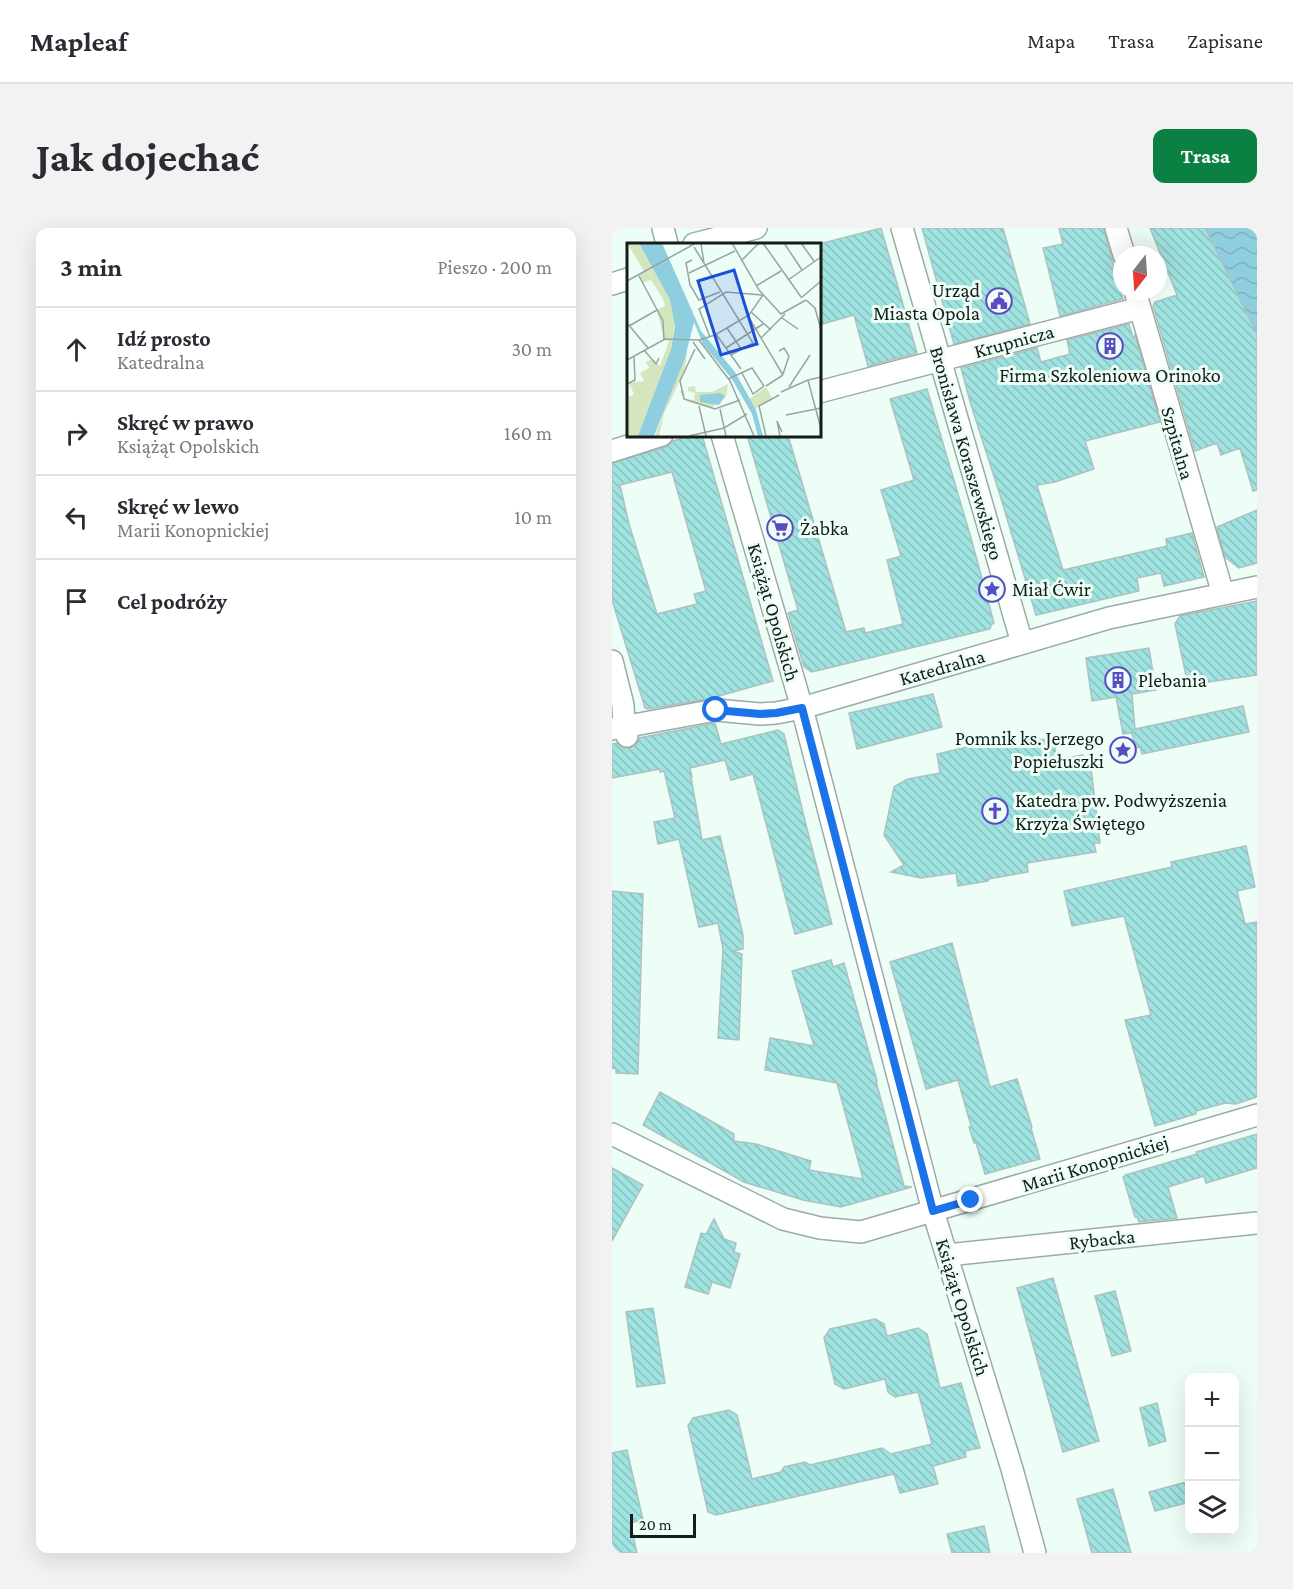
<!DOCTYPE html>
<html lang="pl">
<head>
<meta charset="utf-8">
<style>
	body { margin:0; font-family:"Crimson Pro",serif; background:#f2f2f3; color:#2b2b33 }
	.controls { position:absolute; right:18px; bottom:18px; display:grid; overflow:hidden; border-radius:12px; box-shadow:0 6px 24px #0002 }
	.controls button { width:54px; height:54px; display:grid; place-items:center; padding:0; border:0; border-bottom:2px solid #e1e1e2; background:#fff; color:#2b2b33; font:30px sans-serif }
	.compass { position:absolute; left:501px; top:18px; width:54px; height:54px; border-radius:50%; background:#fff; box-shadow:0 6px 24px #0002; rotate:197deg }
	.scale { position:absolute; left:18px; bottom:15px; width:66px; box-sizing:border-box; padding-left:6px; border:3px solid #161c1a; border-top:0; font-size:16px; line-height:21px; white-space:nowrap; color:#161c1a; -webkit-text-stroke:4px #edfef7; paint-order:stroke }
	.stop { position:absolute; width:18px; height:18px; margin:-14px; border:4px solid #1a73e8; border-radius:50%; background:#fff }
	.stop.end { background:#1a73e8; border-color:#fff; box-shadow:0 2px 6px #0008 }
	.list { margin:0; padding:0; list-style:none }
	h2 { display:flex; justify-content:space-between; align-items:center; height:78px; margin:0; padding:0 24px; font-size:26px }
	h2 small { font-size:20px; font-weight:400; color:#7c7c81 }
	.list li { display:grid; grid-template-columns:39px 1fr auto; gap:18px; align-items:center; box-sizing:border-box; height:84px; padding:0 24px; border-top:2px solid #e1e1e2 }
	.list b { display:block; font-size:22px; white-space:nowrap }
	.list p { margin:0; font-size:20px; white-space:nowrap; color:#7c7c81 }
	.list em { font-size:20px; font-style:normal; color:#7c7c81 }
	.icon { flex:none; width:33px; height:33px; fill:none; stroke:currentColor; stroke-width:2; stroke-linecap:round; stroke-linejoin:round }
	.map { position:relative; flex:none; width:645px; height:1325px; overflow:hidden; border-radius:12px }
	header { display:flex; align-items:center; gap:36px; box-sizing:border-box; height:84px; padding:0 30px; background:#fff; border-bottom:2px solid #e1e1e2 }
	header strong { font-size:28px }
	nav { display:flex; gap:33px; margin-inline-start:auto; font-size:21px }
	.intro { display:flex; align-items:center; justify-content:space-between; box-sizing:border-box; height:144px; padding:0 36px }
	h1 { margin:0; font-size:42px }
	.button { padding:15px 27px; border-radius:12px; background:#0b8043; color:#fff; font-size:21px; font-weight:700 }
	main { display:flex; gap:36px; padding:0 36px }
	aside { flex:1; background:#fff; border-radius:12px; box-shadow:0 6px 24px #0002 }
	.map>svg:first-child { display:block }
</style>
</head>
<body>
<header>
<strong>Mapleaf</strong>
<nav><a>Mapa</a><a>Trasa</a><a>Zapisane</a></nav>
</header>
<div class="intro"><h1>Jak dojechać</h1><a class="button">Trasa</a></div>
<main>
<aside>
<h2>3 min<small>Pieszo · 200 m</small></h2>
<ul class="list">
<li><svg class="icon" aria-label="ahead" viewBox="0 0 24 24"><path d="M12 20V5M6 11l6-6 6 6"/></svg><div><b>Idź prosto</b><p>Katedralna</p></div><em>30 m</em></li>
<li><svg class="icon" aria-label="right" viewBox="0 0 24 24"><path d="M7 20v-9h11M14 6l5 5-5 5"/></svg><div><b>Skręć w prawo</b><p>Książąt Opolskich</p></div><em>160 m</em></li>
<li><svg class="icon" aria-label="left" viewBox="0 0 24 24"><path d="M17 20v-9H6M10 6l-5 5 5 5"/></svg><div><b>Skręć w lewo</b><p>Marii Konopnickiej</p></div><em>10 m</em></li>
<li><svg class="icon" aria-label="arrive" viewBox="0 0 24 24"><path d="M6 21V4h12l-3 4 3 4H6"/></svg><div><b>Cel podróży</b></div></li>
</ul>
</aside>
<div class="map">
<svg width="645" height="1325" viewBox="0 0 645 1325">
	<defs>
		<pattern id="water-waves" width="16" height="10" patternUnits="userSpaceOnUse" patternTransform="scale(1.5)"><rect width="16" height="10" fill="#8fcedf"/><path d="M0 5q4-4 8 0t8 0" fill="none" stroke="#7bb0bf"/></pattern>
		<pattern id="building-back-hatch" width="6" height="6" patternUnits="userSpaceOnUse" patternTransform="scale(1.5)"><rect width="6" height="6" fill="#9fe3e1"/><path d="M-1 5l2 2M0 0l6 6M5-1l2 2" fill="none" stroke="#88c2c0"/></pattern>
	</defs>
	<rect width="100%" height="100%" fill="#edfef7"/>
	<path fill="url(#water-waves)" d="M591 0H645V107L595 3 593 4Z"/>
	<path fill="url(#building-back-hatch)" stroke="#aec1c0" stroke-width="1.5" fill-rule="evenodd" d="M269 0 305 125 256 138 242 87 207 97V16Z
		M310 0H391L418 96 342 116Z
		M447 0H491L511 71 448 88 431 20 451 16Z
		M538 0H593L645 106V262L641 263 628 220 609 227 605 215 583 223 541 78 543 74 565 67Z
		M517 96 521 110 523 107 548 194 473 213 482 241 443 254 425 257 451 342 555 318 554 311 580 305 592 349 552 358 549 345 525 350 527 363 424 387 387 264 359 177 349 140 425 120 429 134 458 126 455 112Z
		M315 161 359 310 382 395 379 397 378 401 200 444 192 439 176 385 186 382 135 207H176L234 404 252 400 253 405 291 396 275 332 289 328 269 262 302 252 278 171Z
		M81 207H90L161 453 96 471 36 481 33 480 0 372V235L54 219 61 213ZM60 244 94 363 82 366 85 376 45 386 17 296 8 257Z
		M645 282V335L627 340 613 329 605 299Z
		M645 373V447L576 457 563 396 568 388Z
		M537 420 544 462 520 466 523 501 631 478 637 504 530 526 528 519 523 520 520 505 511 506 504 469 480 473 474 430Z
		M321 466 330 499 245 521 237 485Z
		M103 495 109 516 166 502 172 506 195 601 220 696 183 706 141 546 119 552 113 532 78 540 80 549H79L90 612 108 608 131 707V721L121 723 130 726 127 812 106 810 111 721 106 695 87 699 67 611 46 616 42 594 63 590 52 543 48 544V541L0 550V516L5 515 12 520H18L24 517 27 510Z
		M442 510 444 528H446L447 531 471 527 472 533 478 532 488 615H482L484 624 415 635 416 644 376 651V653L346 658 344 645 309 650 279 644 292 637 272 607 282 559 285 557 296 551 328 545 325 526 380 513 401 512V515Z
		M634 618 643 659 625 663 633 696 645 694V869L624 876 613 875 584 883V886L543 898 513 792 539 787 512 688 460 698 452 663 560 639 559 634Z
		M0 663 31 666 26 846 4 845V841L0 840Z
		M340 715 378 859 405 851 420 899 419 900 428 931 373 946 364 915H362L357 899 359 898 346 852 314 861 278 734Z
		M219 732 221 739 232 735 265 853H264L292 958 300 959 229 979 191 972 132 954 31 897 48 864 122 906V913L144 916 199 933 197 942 251 951 225 855 153 842 158 810 202 818 180 743Z
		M645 906V940L594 955 592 948 556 959 565 990 527 994 525 989H523L511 949 513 948V947L585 926 584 924Z
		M0 940 31 957 0 1013Z
		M102 991 112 1011 124 1015 122 1024 128 1026 118 1060 100 1054 96 1066 73 1059 89 1005 94 1006Z
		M441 1050 487 1213 451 1224 405 1060Z
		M503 1063 519 1123 500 1128 483 1068Z
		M41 1080 53 1155 25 1159 14 1084Z
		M263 1091 272 1096 275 1108 306 1100 315 1106 328 1160 349 1155 368 1220 353 1223 354 1229 321 1238 326 1256 288 1265 282 1246 104 1287 96 1284 76 1198 81 1190 117 1182 125 1187 140 1251 169 1244 172 1239 193 1234 198 1237 270 1220 279 1226 320 1216 306 1164 283 1169 276 1164 273 1151 232 1161 223 1156 212 1110 218 1101Z
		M545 1175 554 1213 537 1218 528 1180Z
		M15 1222 31 1292 18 1295 25 1325H0V1225Z
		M578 1253V1274L543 1283 537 1264Z
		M501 1261 519 1325H480L465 1271Z
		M372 1298 378 1325H340L335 1306Z"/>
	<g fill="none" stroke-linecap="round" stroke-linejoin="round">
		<g stroke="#9baba5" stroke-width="24">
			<path id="street" d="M51 0 55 16
				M290 0 410 415
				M504 0 512 27
				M82 16 144 0
				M0 56 16 51
				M523 63 611 366
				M207 164 528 80
				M110 207 190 480 321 983 400 1241 423 1325
				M0 223 50 207
				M0 433 11 477 12 499 15 508
				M0 501 104 482 148 486 164 485 190 480 497 390 645 359
				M0 906 171 991 208 1000 249 1004 645 887
				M335 1027 645 995"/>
		</g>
		<use href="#street" stroke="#fff" stroke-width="21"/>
	</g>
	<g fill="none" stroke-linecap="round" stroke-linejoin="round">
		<path stroke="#1a73e8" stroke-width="8" d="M104 482 148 486 164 485 190 480 321 983 359 972"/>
	</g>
	<defs>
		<g id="civic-ring" transform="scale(1.35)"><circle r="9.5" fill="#edfef7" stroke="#5a4ac3" stroke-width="1.5"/><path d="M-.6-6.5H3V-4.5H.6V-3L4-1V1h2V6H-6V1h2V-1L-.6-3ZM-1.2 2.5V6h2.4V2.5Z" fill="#5a4ac3"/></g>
		<g id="building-ring" transform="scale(1.35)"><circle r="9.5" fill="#edfef7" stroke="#5a4ac3" stroke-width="1.5"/><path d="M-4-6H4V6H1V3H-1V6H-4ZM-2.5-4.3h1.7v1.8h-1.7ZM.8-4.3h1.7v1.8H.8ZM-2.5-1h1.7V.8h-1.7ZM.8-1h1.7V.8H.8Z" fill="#5a4ac3"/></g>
		<g id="supermarket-ring" transform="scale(1.35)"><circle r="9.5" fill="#edfef7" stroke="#5a4ac3" stroke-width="1.5"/><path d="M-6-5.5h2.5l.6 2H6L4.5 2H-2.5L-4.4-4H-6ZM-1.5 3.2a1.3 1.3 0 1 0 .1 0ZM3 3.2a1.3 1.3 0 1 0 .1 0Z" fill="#5a4ac3"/></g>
		<g id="sight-ring" transform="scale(1.35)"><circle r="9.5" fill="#edfef7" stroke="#5a4ac3" stroke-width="1.5"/><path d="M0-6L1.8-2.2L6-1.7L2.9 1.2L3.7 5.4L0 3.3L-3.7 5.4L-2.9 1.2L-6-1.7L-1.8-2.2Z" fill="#5a4ac3"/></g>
		<g id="church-ring" transform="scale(1.35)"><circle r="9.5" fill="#edfef7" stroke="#5a4ac3" stroke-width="1.5"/><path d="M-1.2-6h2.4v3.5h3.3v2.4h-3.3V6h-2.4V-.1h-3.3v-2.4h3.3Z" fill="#5a4ac3"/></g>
	</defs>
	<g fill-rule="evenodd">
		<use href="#civic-ring" x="387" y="73"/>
		<use href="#building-ring" x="498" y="118"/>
		<use href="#supermarket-ring" x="168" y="300"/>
		<use href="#sight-ring" x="380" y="361"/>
		<use href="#building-ring" x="506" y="452"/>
		<use href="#sight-ring" x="511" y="522"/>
		<use href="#church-ring" x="383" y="583"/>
	</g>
	<g text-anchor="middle" stroke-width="6" stroke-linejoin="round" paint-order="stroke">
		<g font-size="20" fill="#161c1a" stroke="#edfef7" text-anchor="start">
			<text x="368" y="69" text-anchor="end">Urząd<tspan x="368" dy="23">Miasta Opola</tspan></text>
			<text x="498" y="154" text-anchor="middle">Firma Szkoleniowa Orinoko</text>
			<text x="188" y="307">Żabka</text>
			<text x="400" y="368">Miał Ćwir</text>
			<text x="526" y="459">Plebania</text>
			<text x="492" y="517" text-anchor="end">Pomnik ks. Jerzego<tspan x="492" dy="23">Popiełuszki</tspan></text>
			<text x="403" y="579">Katedra pw. Podwyższenia<tspan x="403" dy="23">Krzyża Świętego</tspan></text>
		</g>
		<g font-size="20" fill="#161c1a" stroke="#edfef7">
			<text transform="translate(402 113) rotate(-15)" y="7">Krupnicza</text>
			<text transform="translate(566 215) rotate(74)" y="7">Szpitalna</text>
			<text transform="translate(355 225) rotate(74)" y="7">Bronisława Koraszewskiego</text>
			<text transform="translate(162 384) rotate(74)" y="7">Książąt Opolskich</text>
			<text transform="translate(330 439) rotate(-16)" y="7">Katedralna</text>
			<text transform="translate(483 935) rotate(-17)" y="7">Marii Konopnickiej</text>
			<text transform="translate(490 1011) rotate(-6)" y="7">Rybacka</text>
			<text transform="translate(351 1079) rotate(73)" y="7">Książąt Opolskich</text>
		</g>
	</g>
	<g transform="translate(15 15)">
		<rect width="194" height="194" fill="#edfef7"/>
		<path d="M0 0H12L43 57 48 78 44 106 11 193H0V155L7 151 2 140 17 138 13 130 22 125 19 119 25 116 33 123 42 98 37 97 30 67 38 63 36 56 24 37 15 40 11 32 17 28ZM101 141 99 154 84 165 61 159 52 148H57L58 156 67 157 68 150 61 148V144L68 143 69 149H85Z" fill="#d5e6be"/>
		<path d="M60 107 58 127 37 171 32 193H28ZM139 144 145 155 128 166 122 156Z" fill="#d5e6be"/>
		<path d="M12 0H35L74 88 108 129 129 167 136 193H131L125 171 105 136 76 101 67 79 58 115 27 193H11L44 106 48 83 43 57ZM93 150 98 153 92 162 73 159V152Z" fill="#8fcedf"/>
		<path fill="none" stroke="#97a49f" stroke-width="1.5" d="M105 0 132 47 154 71 179 57M136 0 174 54M157 0 175 27M174 0 187 18M74 1 77 20M67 4 126 100 104 112M65 17 59 20 63 42 72 57 93 49M114 18 132 0M62 30 108 8M12 33 36 78 37 97M161 37 194 14M0 38 69 0M129 43 154 28M174 55 194 38M179 57 188 65 194 87M124 69 144 87M121 73 156 132M155 75 171 86M0 80 21 105M2 83 30 67M100 85 114 106M89 91 114 126M83 94 72 66 99 49 135 52M134 95 158 71M72 97 103 138 127 193M66 99 78 116M99 105 136 81M68 106 53 138 57 156 88 166 113 157M17 107 29 121 32 115M152 108 157 105 162 113 156 131M0 117 38 96 72 97 88 92 122 72 136 52M115 130 126 151 137 143M194 134 181 137 194 186M101 136 125 125 137 143M0 141 8 137 7 114M139 143 156 132M162 144 183 112M154 149 181 137M72 163 79 193M93 166 99 193M159 172 194 165M62 193 97 185 120 171M139 193 132 163 152 152M153 193 150 178 155 189"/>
		<path fill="#1d4ed8" fill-opacity="0.15" stroke="#1d4ed8" stroke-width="3" d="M107 27 130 101 94 112 71 38Z"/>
		<rect width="194" height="194" fill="none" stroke="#161c1a" stroke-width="3"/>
	</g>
</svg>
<div class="controls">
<button>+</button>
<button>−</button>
<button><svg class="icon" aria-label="layers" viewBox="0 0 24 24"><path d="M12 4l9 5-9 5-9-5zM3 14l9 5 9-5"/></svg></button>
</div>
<svg class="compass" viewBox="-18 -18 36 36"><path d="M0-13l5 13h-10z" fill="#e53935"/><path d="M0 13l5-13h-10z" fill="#7c7c81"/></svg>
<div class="scale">20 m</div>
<div class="stop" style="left:104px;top:482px"></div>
<div class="stop end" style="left:359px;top:972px"></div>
</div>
</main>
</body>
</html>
